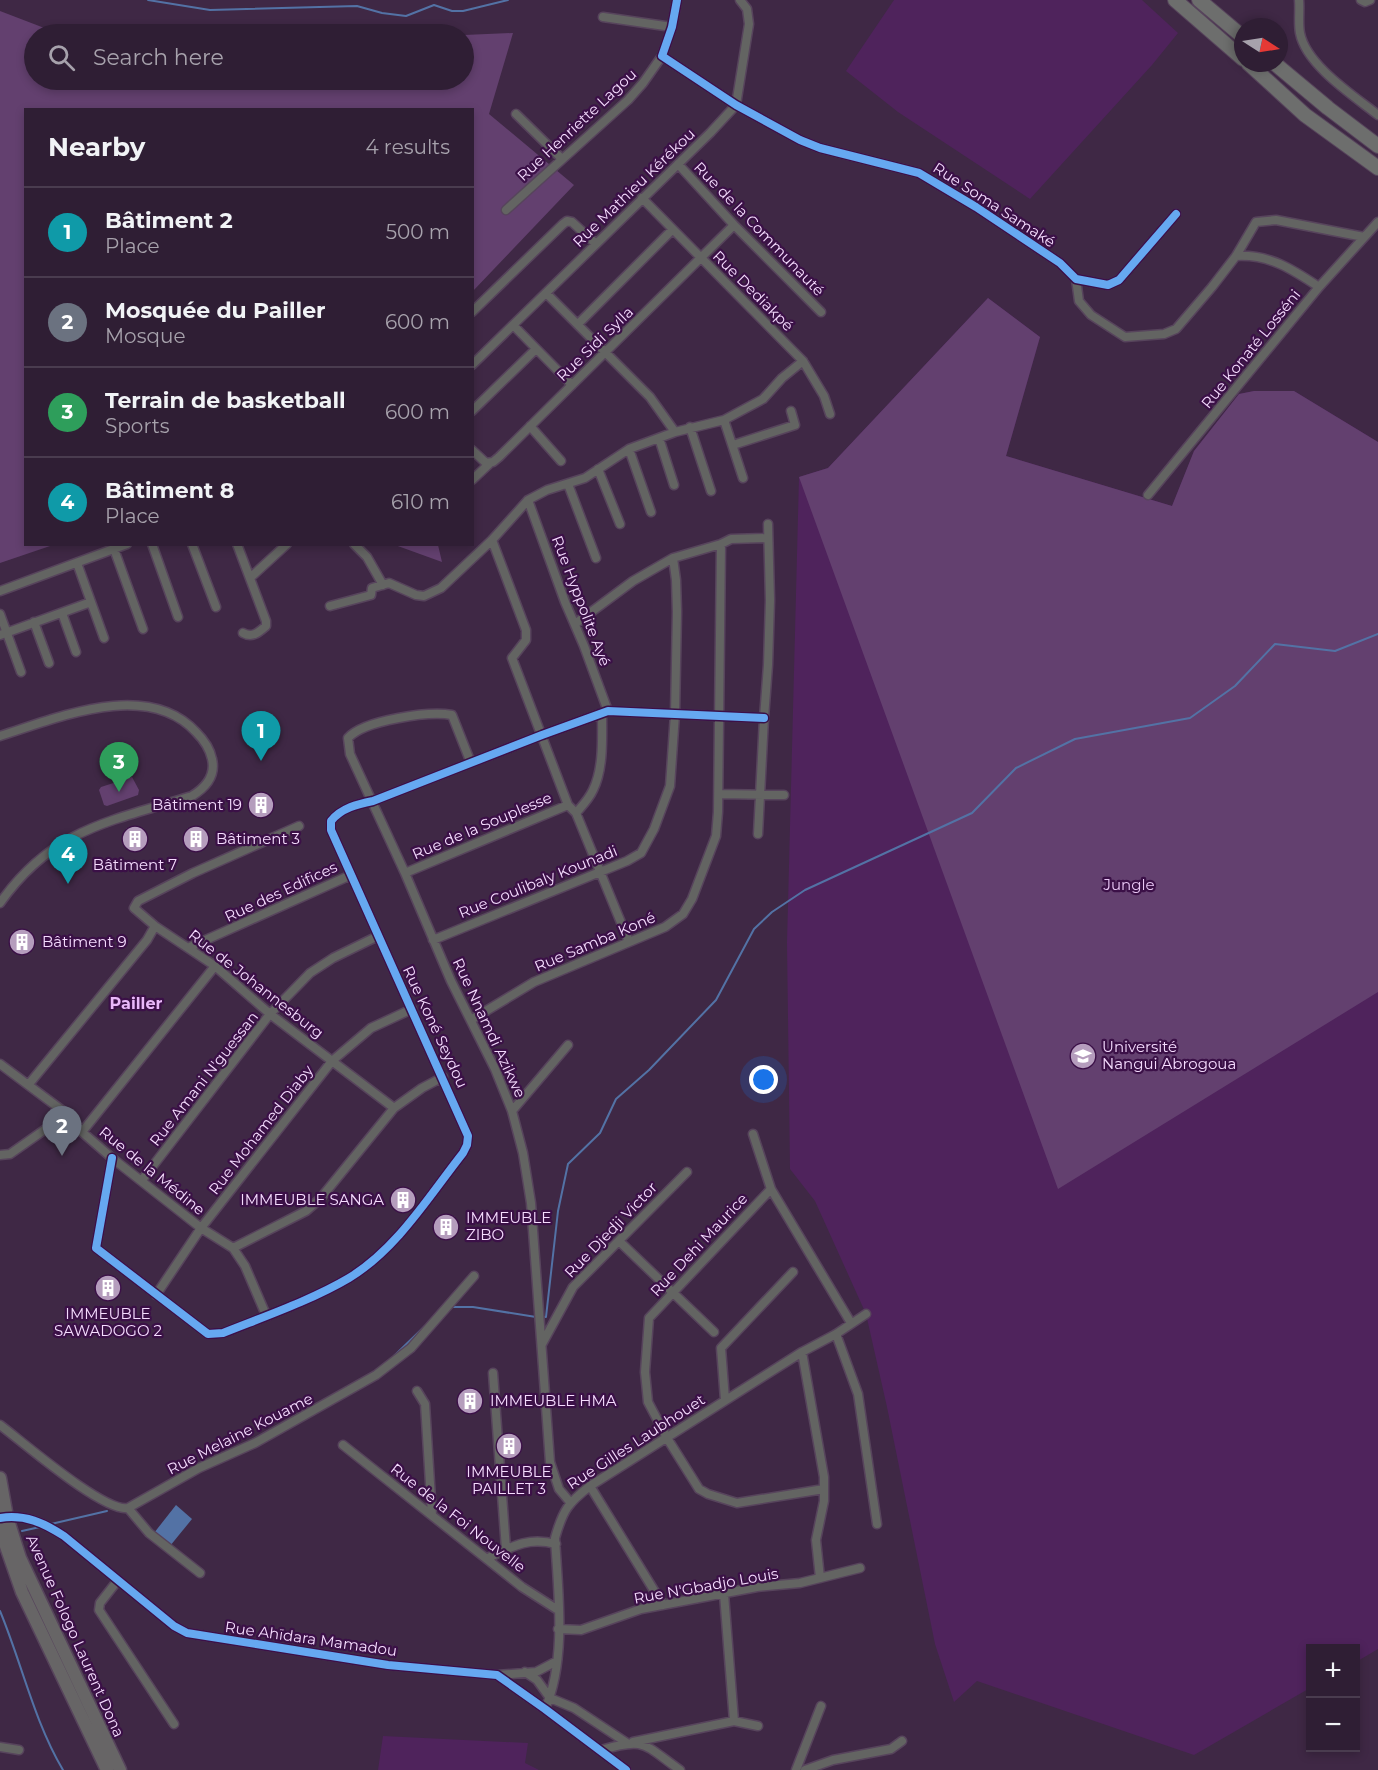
<!DOCTYPE html>
<html lang="en">
<head>
<meta charset="utf-8">
<style>
	body { margin:0; font-family:Montserrat,sans-serif; background:#3b2b40; color:#f1f3f6 }
	.controls { position:absolute; right:18px; bottom:18px; display:grid; overflow:hidden; border-radius:0px; box-shadow:0 3px 9px #0003 }
	.controls button { width:54px; height:54px; display:grid; place-items:center; padding:0; border:0; border-bottom:2px solid #4a3c4f; background:#2f1e34; color:#f1f3f6; font:30px sans-serif }
	.compass { position:absolute; left:1234px; top:18px; width:54px; height:54px; border-radius:50%; background:#2f1e34; box-shadow:0 3px 9px #0003; rotate:102deg }
	.you { position:absolute; left:764px; top:1080px; width:21px; height:21px; margin:-15px; border:4px solid #fff; border-radius:50%; background:#1a73e8; box-shadow:0 0 0 9px #1a73e833 }
	.badge { display:grid; place-items:center; width:39px; height:39px; border-radius:50%; background:#b59dbd; color:#fff; font-size:20px; font-weight:700 }
	.pin { position:absolute; translate:-50% -50px; filter:drop-shadow(0 2px 3px #0008) }
	.pin::after { content:''; position:absolute; top:32px; width:21px; height:18px; background:inherit; clip-path:polygon(0 0,100% 0,50% 100%) }
	.list { margin:0; padding:0; list-style:none }
	h2 { display:flex; justify-content:space-between; align-items:center; height:78px; margin:0; padding:0 24px; font-size:26px }
	h2 small { font-size:20px; font-weight:400; color:#a7a2ac }
	.list li { display:grid; grid-template-columns:39px 1fr auto; gap:18px; align-items:center; box-sizing:border-box; height:90px; padding:0 24px; border-top:2px solid #4a3c4f }
	.list b { display:block; font-size:22px; white-space:nowrap }
	.list p { margin:0; font-size:20px; white-space:nowrap; color:#a7a2ac }
	.list em { font-size:20px; font-style:normal; color:#a7a2ac }
	.icon { flex:none; width:33px; height:33px; fill:none; stroke:currentColor; stroke-width:2; stroke-linecap:round; stroke-linejoin:round }
	.map { position:relative; flex:none; width:1378px; height:1770px; overflow:hidden }
	.search { position:absolute; background:#2f1e34; box-shadow:0 3px 9px #0003; left:24px; top:24px; width:450px; height:66px; display:flex; align-items:center; gap:15px; box-sizing:border-box; padding:0 21px; border-radius:33px; color:#a7a2ac; font-size:22px }
	.panel { position:absolute; background:#2f1e34; box-shadow:0 3px 9px #0003; left:24px; top:108px; width:450px; height:438px; border-radius:0px }
	.map>svg:first-child { display:block }
</style>
</head>
<body>
<div class="map">
<svg width="1378" height="1770" viewBox="0 0 1378 1770">
	<rect width="100%" height="100%" fill="#3f2845"/>
	<path fill="#4f235c" d="M894 0H1142L1178 33 1152 65 1030 199 898 112 846 71Z
		M988 298 1040 337 1006 456 1172 506 1194 451 1239 394 1254 391H1294L1378 442V1649L1356 1662V1648H1310V1688L1194 1755 977 1681 954 1702 935 1644 887 1407 866 1314 815 1201 790 1169 787 943 799 477 828 468Z
		M383 1736 528 1743 525 1763 539 1770H378Z"/>
	<path fill="#63406f" d="M0 11 60 34H34V80H174L191 86 194 80H464V35L513 33 489 114 574 185 473 291 472 110H26V544L53 545 0 563Z
		M988 298 1040 337 1006 456 1172 506 1194 451 1239 394 1254 391H1294L1378 442V992L1058 1189 799 477 828 468Z
		M395 545H438L442 562Z
		M132 777 139 790 138 795 107 806 104 805 99 790 101 787Z"/>
	<path fill="#5372a5" d="M176 1505 192 1519 170 1546 154 1533Z"/>
	<g fill="none" stroke-linecap="round" stroke-linejoin="round">
		<path stroke="#5372a5" stroke-width="2" d="M148 0 210 10 357 6 382 13 406 16 434 5 452 11H463L508 0
			M452 1307H473L536 1317
			M541 1317H546L558 1211 568 1164 600 1133 616 1099 649 1070 716 1000 754 929 772 912 805 890 972 813 1016 768 1075 739 1190 718 1235 686 1275 644 1335 651 1378 634
			M394 1356 425 1326
			M51 1524 107 1511
			M22 1531 40 1527
			M0 1611C22 1664 34 1721 63 1770"/>
		<g stroke="#57445c" stroke-width="11">
			<path id="minor" d="M677 0 672 27 662 56 736 105 800 140 820 148 919 173 976 207 1060 263 1076 279 1108 285 1119 280 1176 214
				M1299 0C1300 11 1298 23 1300 33 1306 65 1354 96 1378 115
				M1361 0 1365 2 1370 0
				M603 17 672 27
				M516 114 562 159
				M678 164 734 225 821 312
				M642 198 803 361 824 396 830 414
				M506 210 628 100 643 83 662 56
				M1236 256C1269 254 1292 269 1319 287
				M1076 279 1079 301 1091 315 1125 337 1164 334 1176 329 1212 287 1236 256 1256 222 1276 220 1364 237
				M546 293 650 397 675 432
				M472 312 563 224 567 221 572 222 596 244
				M578 324 672 230
				M513 325 572 385
				M472 365 710 133 736 105 749 24 747 9 740 0
				M472 411 536 349
				M724 420 743 478
				M530 426 561 461
				M690 427 711 491
				M659 438 674 485
				M733 445 795 425 791 411
				M629 449 651 512
				M472 450 486 463 493 462 499 457 734 225
				M598 469 620 524
				M472 480 489 464
				M568 484 596 558
				M1148 495 1319 287 1378 222
				M528 500 565 602 584 646 608 711
				M492 540 526 630V640L512 658 568 805 576 813 629 942
				M152 544 178 617
				M192 544 216 607
				M237 544 266 621V626C258 633 252 638 243 633
				M354 544 367 557 383 585
				M114 549 143 629
				M77 563 104 638
				M251 577 287 544
				M0 591 127 544
				M330 606 371 595 372 588 389 583 416 595 424 596 441 588 492 540 528 500 547 490 585 478 629 449 675 432 724 420 763 399 782 378 803 361
				M62 613 76 652
				M0 614 21 672
				M34 622 49 663
				M575 624 633 581 673 558 721 544 731 539 767 538
				M0 635 91 602
				M0 736C57 718 147 679 196 732 203 739 210 749 212 759 216 776 205 788 192 796 111 821 52 829 0 903
				M471 763 452 715C429 711 364 720 348 738L350 754 405 873 451 981 495 1069 512 1111 523 1153 531 1203 550 1462 559 1489 570 1502
				M719 794 784 795
				M576 813C582 806 589 799 593 790 604 768 602 737 602 713
				M299 826 193 873 138 901 134 908 155 926 215 966 270 1014 394 1108
				M758 834 764 718 768 665 770 600 768 524
				M405 873 568 805
				M433 940 627 861 641 853 654 829 670 786 675 714 677 612 676 580 673 558
				M190 947 351 875
				M471 1020 534 982 665 927 683 914 692 899 716 836 718 812 721 544
				M0 1064 67 1114 82 1132 112 1158 201 1228 233 1248 245 1266 266 1315
				M29 1084 147 940 155 926
				M512 1111 568 1045
				M82 1132 215 966
				M753 1134 771 1189 649 1318 645 1372 648 1402 667 1438 699 1489 708 1494 737 1503 824 1489
				M0 1155 10 1154 67 1114
				M112 1158 96 1248 208 1334 223 1333C263 1317 312 1300 349 1278 397 1249 429 1196 463 1153L467 1145 468 1136 331 830V821C341 808 358 804 373 801L542 735 608 711 764 718
				M142 1180 270 1014 310 973 333 958 378 936
				M771 1189 851 1323
				M619 1241 714 1332
				M233 1248 306 1211 320 1199 394 1108 422 1088 443 1077
				M156 1295 201 1228 332 1061 371 1028 412 1009
				M836 1334 858 1394 877 1524
				M542 1344 573 1287 687 1172
				M802 1352 824 1477V1501L816 1540 820 1578
				M493 1373 506 1549
				M417 1391 425 1404 432 1515
				M725 1400 721 1348 793 1272
				M0 1425C23 1442 103 1512 128 1508L199 1468 255 1443 376 1375 411 1348 474 1276
				M343 1445 522 1587 558 1610
				M590 1486 663 1605
				M128 1508 149 1533 200 1573
				M0 1518C25 1514 44 1523 64 1536L174 1626 187 1633 388 1665 497 1675 545 1709 626 1770
				M488 1558C513 1546 528 1537 556 1544
				M118 1580 100 1603 99 1610 174 1724
				M724 1594 734 1721
				M558 1629 581 1630 641 1609 757 1587 800 1583 860 1568
				M525 1672 537 1680 550 1698 574 1708 627 1743
				M497 1675 536 1672 557 1661
				M545 1709C567 1659 558 1591 555 1538 563 1510 568 1503 590 1486L802 1352 836 1334 866 1314
				M633 1742 734 1721 758 1726
				M0 1747 19 1750
				M601 1750C646 1737 643 1744 680 1770
				M796 1770 821 1706
				M805 1770 833 1760 891 1749 902 1741"/>
		</g>
		<g stroke="#57445c" stroke-width="15">
			<path id="secondary" d="M0 1478 7 1517 20 1558 120 1770
				M0 1529 22 1592 107 1770"/>
		</g>
		<g stroke="#57445c" stroke-width="16">
			<path id="primary" d="M1175 0 1243 59
				M1199 0 1243 37
				M1248 63 1305 115 1378 168
				M1274 63 1328 108 1378 146"/>
		</g>
		<use href="#minor" stroke="#636462" stroke-width="8"/>
		<use href="#secondary" stroke="#676566" stroke-width="12"/>
		<use href="#primary" stroke="#6d6e6d" stroke-width="14"/>
		<g stroke="#3b1047" stroke-width="11">
			<path id="cycleway" d="M677 0 672 27 662 56 736 105 800 140 820 148 919 173 976 207 1060 263 1076 279 1108 285 1119 280 1176 214
				M112 1158 96 1248 208 1334 223 1333C263 1317 312 1300 349 1278 397 1249 429 1196 463 1153L467 1145 468 1136 331 830V821C341 808 358 804 373 801L542 735 608 711 764 718
				M0 1518C25 1514 44 1523 64 1536L174 1626 187 1633 388 1665 497 1675 545 1709 626 1770"/>
		</g>
		<use href="#cycleway" stroke="#66a8f1" stroke-width="8"/>
	</g>
	<defs>
		<g id="building-disc" transform="scale(1.35)"><circle r="9.5" fill="#b59dbd" stroke="#3b1047"/><path d="M-4-6H4V6H1V3H-1V6H-4ZM-2.5-4.3h1.7v1.8h-1.7ZM.8-4.3h1.7v1.8H.8ZM-2.5-1h1.7V.8h-1.7ZM.8-1h1.7V.8H.8Z" fill="#fff"/></g>
		<g id="university-disc" transform="scale(1.35)"><circle r="9.5" fill="#b59dbd" stroke="#3b1047"/><path d="M0-5L7-2L0 1L-7-2ZM-4 1L0 2.5L4 1V4Q0 6-4 4Z" fill="#fff"/></g>
	</defs>
	<g fill-rule="evenodd">
		<use href="#building-disc" x="261" y="805"/>
		<use href="#building-disc" x="135" y="839"/>
		<use href="#building-disc" x="196" y="839"/>
		<use href="#building-disc" x="22" y="942"/>
		<use href="#university-disc" x="1083" y="1056"/>
		<use href="#building-disc" x="403" y="1200"/>
		<use href="#building-disc" x="446" y="1227"/>
		<use href="#building-disc" x="108" y="1288"/>
		<use href="#building-disc" x="470" y="1401"/>
		<use href="#building-disc" x="509" y="1446"/>
	</g>
	<g text-anchor="middle" stroke-width="4.5" stroke-linejoin="round" paint-order="stroke">
		<g font-size="15" fill="#f5dcfe" stroke="#3b1047">
			<text transform="translate(577 125) rotate(-43)" y="5">Rue Henriette Lagou</text>
			<text transform="translate(634 188) rotate(-44)" y="5">Rue Mathieu Kérékou</text>
			<text transform="translate(994 205) rotate(33)" y="5">Rue Soma Samaké</text>
			<text transform="translate(759 229) rotate(46)" y="5">Rue de la Communauté</text>
			<text transform="translate(753 291) rotate(45)" y="5">Rue Dediakpé</text>
			<text transform="translate(595 344) rotate(-44)" y="5">Rue Sidi Sylla</text>
			<text transform="translate(1251 349) rotate(-51)" y="5">Rue Konaté Losséni</text>
			<text transform="translate(581 601) rotate(69)" y="5">Rue Hyppolite Ayé</text>
			<text transform="translate(482 826) rotate(-23)" y="5">Rue de la Souplesse</text>
			<text transform="translate(538 882) rotate(-22)" y="5">Rue Coulibaly Kounadi</text>
			<text transform="translate(281 892) rotate(-25)" y="5">Rue des Edifices</text>
			<text transform="translate(595 942) rotate(-23)" y="5">Rue Samba Koné</text>
			<text transform="translate(256 984) rotate(38)" y="5">Rue de Johannesburg</text>
			<text transform="translate(435 1027) rotate(65)" y="5">Rue Koné Seydou</text>
			<text transform="translate(489 1028) rotate(65)" y="5">Rue Nnamdi Azikwe</text>
			<text transform="translate(204 1079) rotate(-52)" y="5">Rue Amani N'guessan</text>
			<text transform="translate(261 1130) rotate(-52)" y="5">Rue Mohamed Diaby</text>
			<text transform="translate(152 1171) rotate(39)" y="5">Rue de la Médine</text>
			<text transform="translate(611 1230) rotate(-46)" y="5">Rue Djedji Victor</text>
			<text transform="translate(699 1245) rotate(-47)" y="5">Rue Dehi Maurice</text>
			<text transform="translate(240 1434) rotate(-27)" y="5">Rue Melaine Kouame</text>
			<text transform="translate(636 1442) rotate(-33)" y="5">Rue Gilles Laubhouet</text>
			<text transform="translate(458 1518) rotate(38)" y="5">Rue de la Foi Nouvelle</text>
			<text transform="translate(706 1586) rotate(-10)" y="5">Rue N'Gbadjo Louis</text>
			<text transform="translate(75 1636) rotate(66)" y="5">Avenue Fologo Laurent Dona</text>
			<text transform="translate(311 1639) rotate(8)" y="5">Rue Ahïdara Mamadou</text>
		</g>
		<g font-size="15" fill="#f5dcfe" stroke="#3b1047" text-anchor="start">
			<text x="242" y="810" text-anchor="end">Bâtiment 19</text>
			<text x="216" y="844">Bâtiment 3</text>
			<text x="135" y="870" text-anchor="middle">Bâtiment 7</text>
			<text x="42" y="947">Bâtiment 9</text>
			<text x="1102" y="1052">Université<tspan x="1102" dy="17">Nangui Abrogoua</tspan></text>
			<text x="384" y="1205" text-anchor="end">IMMEUBLE SANGA</text>
			<text x="466" y="1223">IMMEUBLE<tspan x="466" dy="17">ZIBO</tspan></text>
			<text x="108" y="1319" text-anchor="middle">IMMEUBLE<tspan x="108" dy="17">SAWADOGO 2</tspan></text>
			<text x="490" y="1406">IMMEUBLE HMA</text>
			<text x="509" y="1477" text-anchor="middle">IMMEUBLE<tspan x="509" dy="17">PAILLET 3</tspan></text>
		</g>
		<g font-size="15" fill="#eac8f6" stroke="#3b1047">
			<text x="1129" y="890">Jungle</text>
		</g>
		<g font-size="16" font-weight="bold" fill="#e9b8f9" stroke="#3b1047">
			<text x="136" y="1009">Pailler</text>
		</g>
	</g>
</svg>
<div class="controls">
<button>+</button>
<button>−</button>
</div>
<svg class="compass" viewBox="-18 -18 36 36"><path d="M0-13l5 13h-10z" fill="#e53935"/><path d="M0 13l5-13h-10z" fill="#a7a2ac"/></svg>
<div class="you"></div>
<div class="pin badge" style="left:261px;top:761px;background:#0f9aa8">1</div>
<div class="pin badge" style="left:62px;top:1156px;background:#6b7280">2</div>
<div class="pin badge" style="left:119px;top:792px;background:#2e9e5b">3</div>
<div class="pin badge" style="left:68px;top:884px;background:#0f9aa8">4</div>
<div class="search"><svg class="icon" aria-label="search" viewBox="0 0 24 24"><circle cx="10" cy="10" r="6"/><path d="M15 15l6 6"/></svg>Search here</div>
<section class="panel">
<h2>Nearby<small>4 results</small></h2>
<ul class="list">
<li><span class="badge" style="background:#0f9aa8">1</span><div><b>Bâtiment 2</b><p>Place</p></div><em>500 m</em></li>
<li><span class="badge" style="background:#6b7280">2</span><div><b>Mosquée du Pailler</b><p>Mosque</p></div><em>600 m</em></li>
<li><span class="badge" style="background:#2e9e5b">3</span><div><b>Terrain de basketball</b><p>Sports</p></div><em>600 m</em></li>
<li><span class="badge" style="background:#0f9aa8">4</span><div><b>Bâtiment 8</b><p>Place</p></div><em>610 m</em></li>
</ul>
</section>
</div>
</body>
</html>
